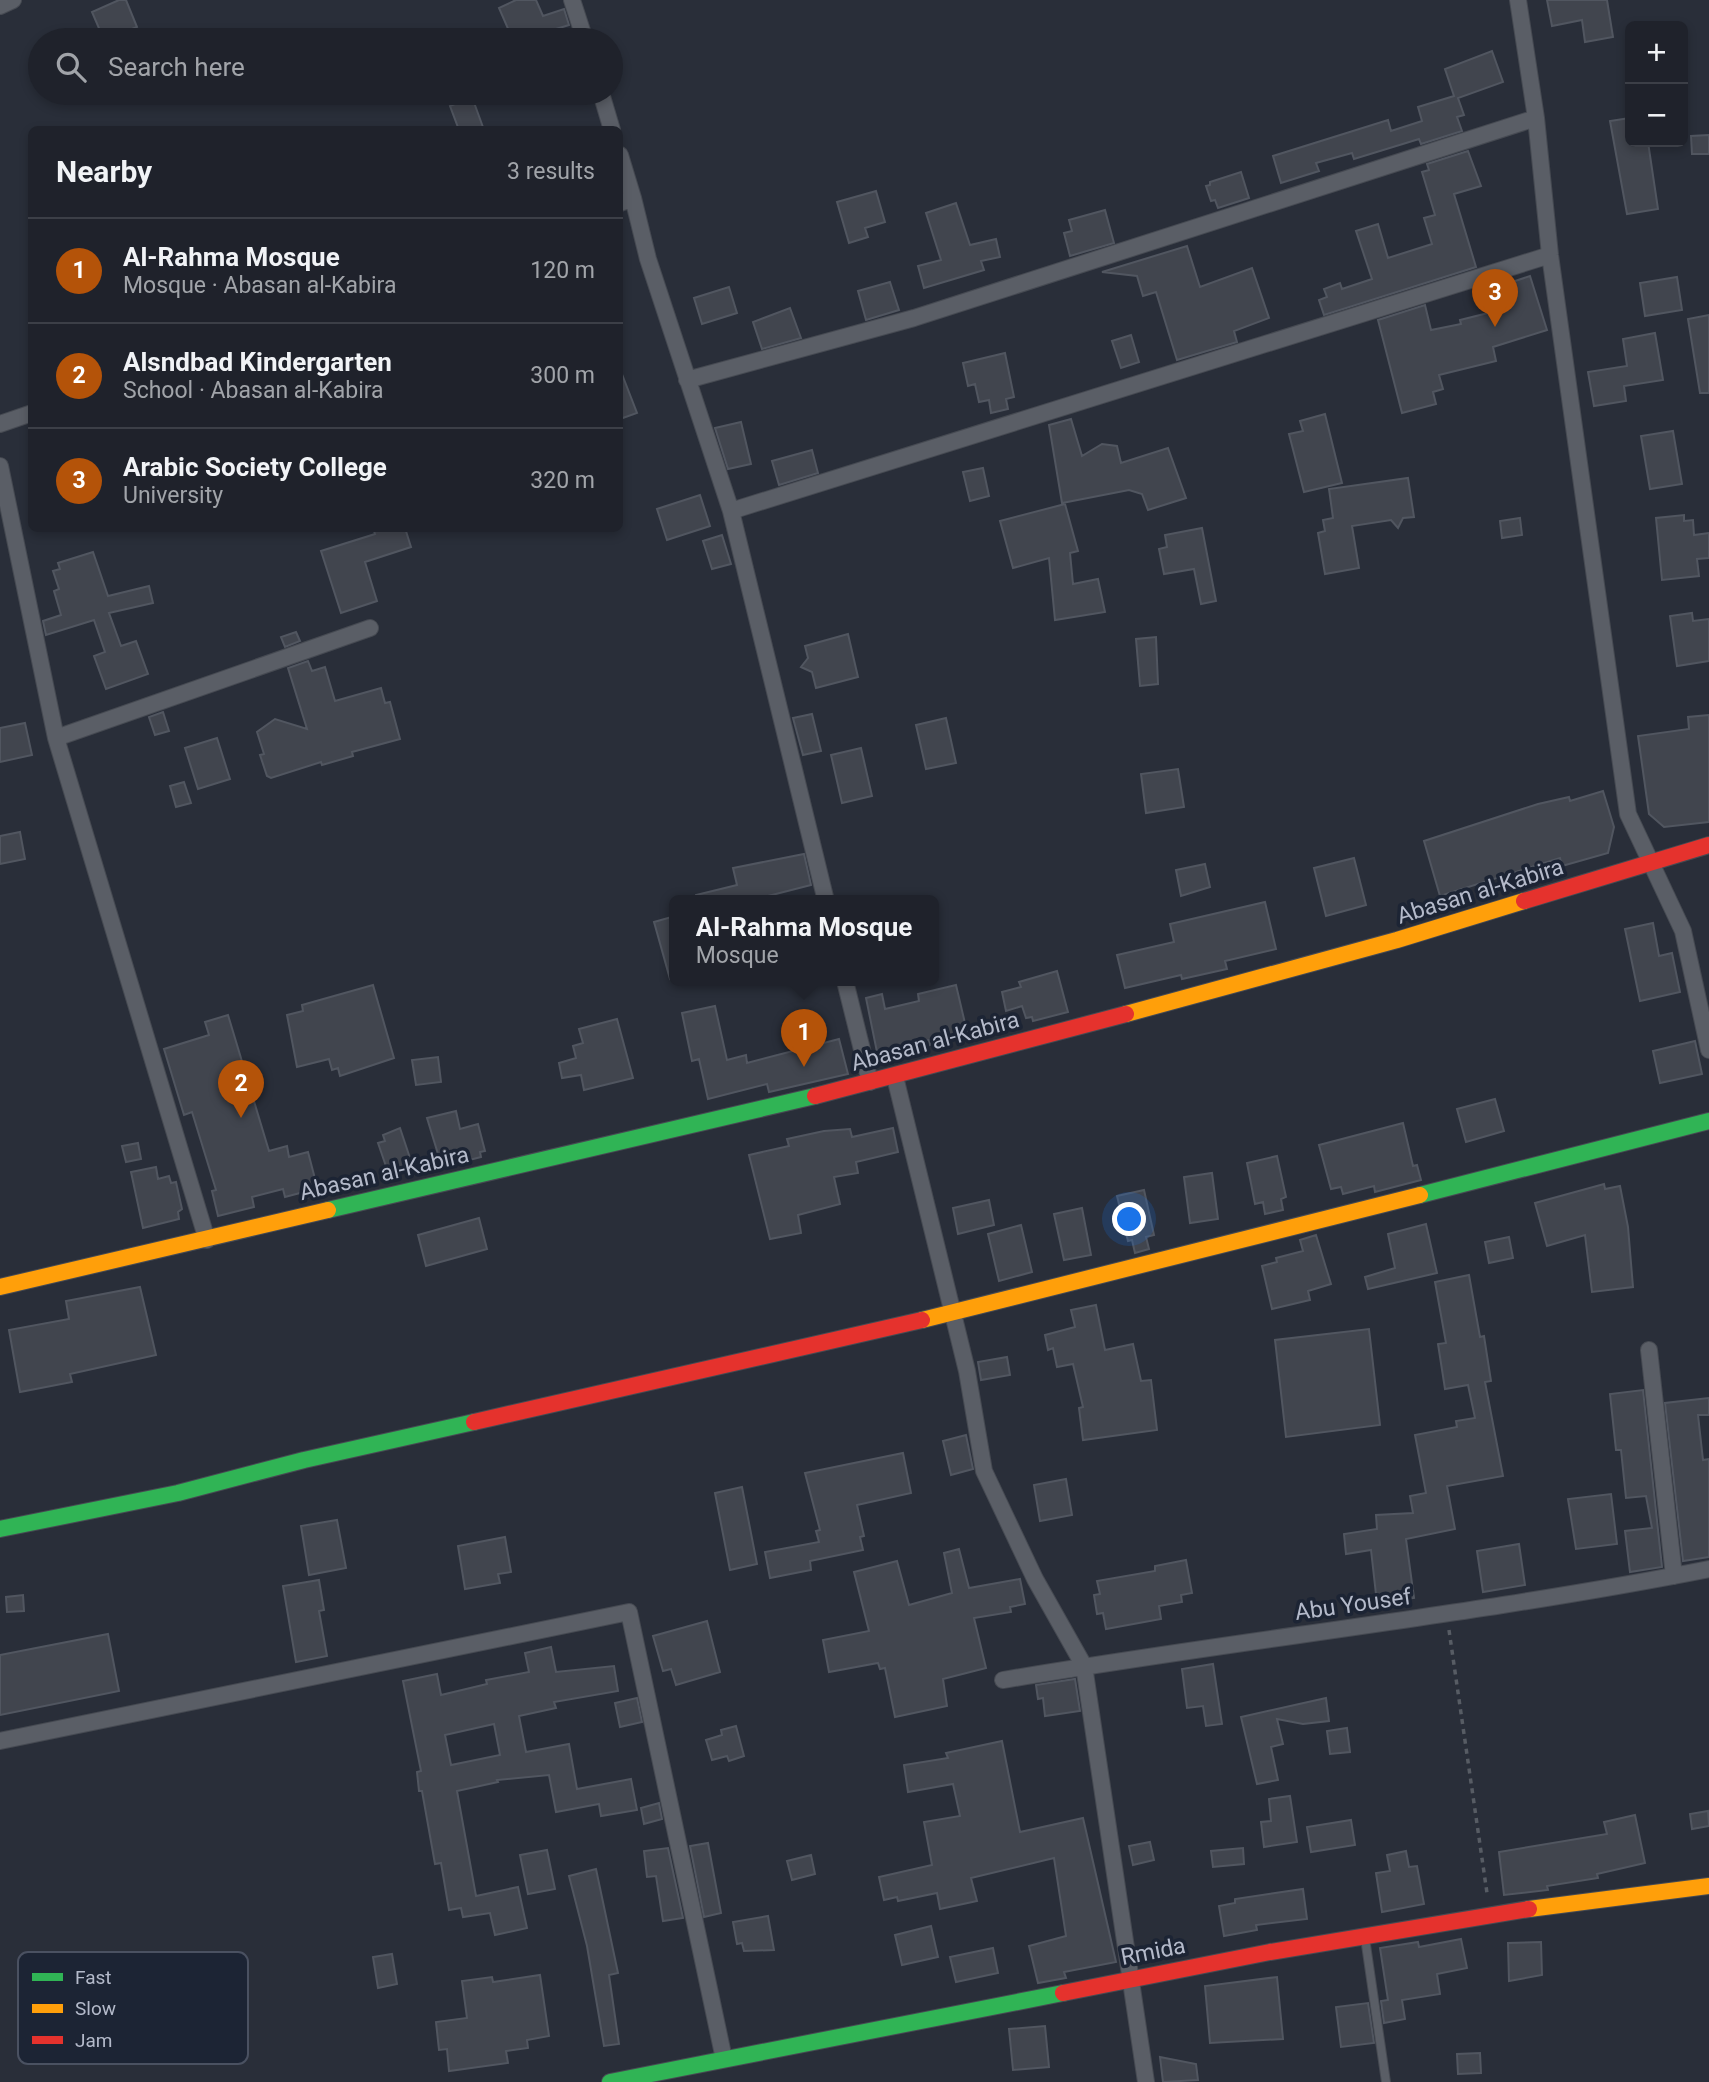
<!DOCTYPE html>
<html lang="en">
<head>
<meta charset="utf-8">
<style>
	body { margin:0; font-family:Roboto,sans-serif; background:#2c2f37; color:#f1f3f6 }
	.controls { position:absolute; right:21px; top:21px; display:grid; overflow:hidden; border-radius:10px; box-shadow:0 4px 10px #0003 }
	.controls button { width:63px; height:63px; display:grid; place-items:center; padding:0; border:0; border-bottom:2px solid #3c3f47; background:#1f222b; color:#f1f3f6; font:35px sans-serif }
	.you { position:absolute; left:1130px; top:1220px; width:24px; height:24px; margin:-18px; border:5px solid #fff; border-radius:50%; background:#1a73e8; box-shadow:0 0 0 10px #1a73e833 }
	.badge { display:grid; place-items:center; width:46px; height:46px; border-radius:50%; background:#b45309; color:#fff; font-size:23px; font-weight:700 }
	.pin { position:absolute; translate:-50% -58px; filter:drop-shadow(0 2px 4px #0008) }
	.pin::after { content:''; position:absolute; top:37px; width:24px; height:21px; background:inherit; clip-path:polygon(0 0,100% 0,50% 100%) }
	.popup { position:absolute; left:669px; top:895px; width:270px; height:91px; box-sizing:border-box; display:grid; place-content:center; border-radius:10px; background:#1f222b; filter:drop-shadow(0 2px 5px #0005); font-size:23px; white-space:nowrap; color:#a1a4a9 }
	.popup b { font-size:26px; color:#f1f3f6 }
	.popup::after { content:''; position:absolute; left:50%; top:100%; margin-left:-14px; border:14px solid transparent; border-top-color:#1f222b }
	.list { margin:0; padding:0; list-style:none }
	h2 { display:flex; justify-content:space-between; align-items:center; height:91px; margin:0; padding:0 28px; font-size:30px }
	h2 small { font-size:23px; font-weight:400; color:#a1a4a9 }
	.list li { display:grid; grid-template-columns:46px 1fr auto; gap:21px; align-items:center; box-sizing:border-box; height:105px; padding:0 28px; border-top:2px solid #3c3f47 }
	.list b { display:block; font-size:26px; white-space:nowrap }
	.list p { margin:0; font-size:23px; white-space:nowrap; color:#a1a4a9 }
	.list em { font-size:23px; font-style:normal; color:#a1a4a9 }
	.icon { flex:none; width:38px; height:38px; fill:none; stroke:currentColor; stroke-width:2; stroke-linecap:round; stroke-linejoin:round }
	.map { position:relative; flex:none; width:1709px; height:2082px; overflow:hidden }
	.search { position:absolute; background:#1f222b; box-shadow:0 4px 10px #0003; left:28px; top:28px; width:595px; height:77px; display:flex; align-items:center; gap:18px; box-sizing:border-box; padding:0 24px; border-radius:38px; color:#a1a4a9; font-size:26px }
	.panel { position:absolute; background:#1f222b; box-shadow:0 4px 10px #0003; left:28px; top:126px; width:595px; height:406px; border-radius:10px }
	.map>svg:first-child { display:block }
</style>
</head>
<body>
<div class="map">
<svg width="1709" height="2082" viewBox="0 0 1709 2082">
	<rect width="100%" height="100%" fill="#292e39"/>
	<path fill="#41454e" stroke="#515660" stroke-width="2" fill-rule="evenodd" d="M119 0H126L137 27 104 40 92 12Z
		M516 0H536L543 16 564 9 569 25 543 33 546 40H513L499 8Z
		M1547 0H1607L1613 37 1585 42 1582 20 1552 26Z
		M1492 51 1503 82 1458 98 1464 115 1457 117 1462 131 1421 144 1419 139 1354 159 1352 153 1316 163 1319 171 1281 183 1273 156 1388 120 1391 131 1422 121 1418 107 1454 96 1445 69Z
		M472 97 484 130H459L450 106Z
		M1630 118V142H1648L1658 209 1627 214 1610 121Z
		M1709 135V154H1692L1691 136Z
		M1468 151 1481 186 1454 194 1476 267 1324 315 1319 300 1327 297 1324 289 1340 283 1342 289 1372 279 1356 231 1378 224 1388 258 1432 244 1424 218 1435 215 1422 172 1429 170 1427 164Z
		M1241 172 1249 198 1218 208 1215 200 1211 201 1206 186 1210 185V182Z
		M876 191 885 222 865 228 868 237 849 243 837 202Z
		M956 203 970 245 996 239 1000 257 981 261 984 270 924 288 918 266 941 260 926 213Z
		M1105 210 1114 243 1070 256 1064 233 1072 231 1069 220Z
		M1187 246 1200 287 1252 268 1269 318 1234 331 1237 342 1177 360 1156 292 1143 296 1137 276 1102 272Z
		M1530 276 1547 330 1493 347 1496 361 1439 375 1443 389 1433 392 1436 404 1402 413 1378 320 1425 305 1431 330 1461 324 1460 320 1488 313 1482 292Z
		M1677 277 1682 310 1645 316 1640 283Z
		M890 282 899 310 866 320 858 291Z
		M729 287 737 313 702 324 694 298Z
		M790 308 801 338 762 349 753 322Z
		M1709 315V393H1700L1688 319Z
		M1655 333 1663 380 1624 386 1626 401 1594 406 1588 372 1627 366 1623 339Z
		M1131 335 1139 362 1121 368 1112 341Z
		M1005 353 1014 397 1006 399 1008 409 991 413 989 400 979 402 975 384 968 386 963 363Z
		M620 369 637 413 620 419Z
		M1325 414 1342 483 1304 492 1289 434 1303 431 1300 421Z
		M1071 419 1082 456 1102 444 1117 446 1121 463 1168 448 1186 498 1148 510 1142 494 1129 490 1062 503 1049 425Z
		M741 422 751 464 728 469 715 428Z
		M1673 431 1682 484 1650 489 1641 436Z
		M812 450 818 473 779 485 772 461Z
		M983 468 989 496 970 501 963 472Z
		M1408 478 1414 517 1403 518 1398 528 1391 520 1352 526 1359 568 1325 574 1318 533 1325 531 1323 520 1333 518 1329 489Z
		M700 495 710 526 667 540 657 509Z
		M1065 504 1078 551 1070 553 1073 584 1098 579 1105 612 1055 620 1049 558 1013 568 1000 521Z
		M1684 515V521L1693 520 1694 535 1709 533V558L1697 559 1699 576 1662 580 1656 518Z
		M1520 518 1522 535 1502 538 1500 521Z
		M373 528H405L411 547 365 562 377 601 341 613 321 551 375 534Z
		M1202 528 1216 601 1201 604 1194 569 1164 574 1159 549 1167 547 1165 535Z
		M722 535 731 564 712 569 703 541Z
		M93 552 108 596 149 586 153 603 109 613 121 646 136 641 148 674 106 689 94 656 105 652 94 620 46 635 43 621 61 615 54 591 59 589 53 571 60 569 58 563Z
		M1692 613 1693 621 1709 619V661L1677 666 1670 616Z
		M296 632 300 641 285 647 281 637Z
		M848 634 858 677 816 688 812 672 801 667 808 658 805 646Z
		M1156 637 1158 684 1140 686 1136 639Z
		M308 661 312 671 325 667 335 701 381 688 385 703 390 702 400 739 352 752 353 756 322 765 321 762 271 778 267 776 260 755 264 754 257 732 275 719 307 729 288 668Z
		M163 712 169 731 155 735 149 717Z
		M812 714 821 751 803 755 793 718Z
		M1709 715V822L1664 827 1649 814 1638 736 1689 729 1688 717Z
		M946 718 956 763 926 769 916 725Z
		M25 723 32 755 0 762V728Z
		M217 738 230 779 198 789 185 748Z
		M861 748 872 796 842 803 831 755Z
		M1178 769 1184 807 1146 813 1141 774Z
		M184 782 191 803 176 807 170 786Z
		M1603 791 1614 827 1608 853 1562 866 1560 858 1440 896 1424 841 1538 804 1569 797 1570 801Z
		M20 832 25 859 0 864V836Z
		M804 854 811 885 768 896 769 901H696V895L737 885 733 868Z
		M1354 858 1366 905 1326 916 1314 868Z
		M1205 864 1210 887 1181 896 1176 870Z
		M1265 902 1276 949 1225 961 1227 969 1182 979 1181 975 1125 988 1117 955 1174 942 1170 924Z
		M675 916V978L670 979 654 922Z
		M1653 923 1659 956 1672 953 1680 992 1640 1001 1625 929Z
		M1057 971 1068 1012 1033 1021 1032 1017 1026 1018 1022 1006 1006 1011 1002 992 1021 987 1019 982Z
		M373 985 394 1058 340 1076 338 1068 332 1070 329 1059 297 1067 287 1015 303 1011 302 1005Z
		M956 985 968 1036 930 1045 929 1040 877 1052 866 998 882 994 885 1009 919 1001 918 994Z
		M715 1006 727 1060 746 1055 747 1063 839 1039 848 1074 769 1092 767 1084 708 1099 699 1059 692 1061 682 1013Z
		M228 1015 269 1151 287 1146 289 1157 308 1152 319 1194 302 1199 300 1193 285 1197 283 1189 252 1197 254 1207 218 1216 212 1191 216 1190 192 1112 184 1115 164 1049 209 1035 205 1022Z
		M617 1019 633 1078 584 1090 581 1075 562 1078 559 1063 576 1058 573 1046 583 1043 579 1029Z
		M1695 1041 1702 1074 1660 1083 1653 1051Z
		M438 1057 441 1082 416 1085 412 1060Z
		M1495 1099 1504 1131 1466 1142 1457 1109Z
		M456 1111 460 1129 478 1124 485 1151 480 1152 481 1157 442 1167 427 1118Z
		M1403 1123 1413 1166 1417 1165 1421 1180 1375 1192 1374 1186 1343 1194 1341 1187 1331 1189 1319 1145Z
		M400 1128 413 1167 389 1175 378 1143 385 1141 383 1135Z
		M893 1128 898 1152 856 1162 858 1173 834 1177 840 1204 798 1215 801 1233 770 1239 749 1155 789 1146 787 1139 824 1131 850 1129 852 1137Z
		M138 1143 141 1159 126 1162 122 1146Z
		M1277 1156 1286 1197 1281 1199 1283 1210 1265 1214 1263 1202 1255 1204 1247 1163Z
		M156 1167 158 1179 169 1176 171 1183 176 1182 182 1209 178 1212 179 1219 143 1228 131 1172Z
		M1212 1173 1218 1219 1190 1223 1184 1177Z
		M1604 1184 1605 1189 1620 1186 1628 1227 1633 1287 1592 1292 1585 1235 1547 1246 1535 1203Z
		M1144 1190 1154 1235 1146 1237 1149 1249 1135 1253 1132 1240 1128 1241 1117 1196Z
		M989 1200 994 1225 958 1234 953 1208Z
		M1082 1208 1091 1255 1064 1260 1054 1214Z
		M479 1218 487 1249 426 1266 418 1235Z
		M1426 1224 1437 1273 1368 1289 1365 1277 1395 1268 1388 1234Z
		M1021 1225 1032 1272 999 1281 988 1234Z
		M1316 1235 1331 1284 1308 1291 1310 1300 1272 1309 1262 1266 1277 1262 1276 1258 1303 1251 1300 1240Z
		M1509 1237 1513 1258 1489 1263 1485 1242Z
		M1469 1275 1480 1337 1484 1336 1491 1381 1485 1382 1503 1476 1447 1486 1455 1529 1406 1539 1414 1598 1377 1603 1371 1550 1346 1554 1344 1534 1377 1529 1376 1515 1413 1513 1410 1496 1426 1493 1415 1435 1457 1427 1456 1421 1475 1418 1468 1385 1445 1389 1438 1344 1446 1343 1435 1282Z
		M140 1287 156 1355 70 1374 72 1382 20 1392 9 1330 69 1319 66 1301Z
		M1096 1305 1105 1350 1133 1344 1141 1381 1151 1380 1157 1430 1083 1440 1079 1408 1083 1407 1073 1364 1057 1367 1053 1348 1048 1350 1045 1335 1075 1327 1071 1310Z
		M1369 1329 1380 1425 1286 1437 1275 1340Z
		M1007 1357 1010 1375 981 1380 978 1362Z
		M1643 1390 1662 1567 1630 1572 1625 1531 1652 1528 1646 1496 1626 1498 1621 1450H1616L1610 1394Z
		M1709 1398V1415H1698L1703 1460 1709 1459V1557L1683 1561 1665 1403Z
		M966 1435 973 1469 951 1475 943 1441Z
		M903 1453 911 1493 857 1505 864 1536 860 1537 863 1550 810 1561 811 1570 770 1578 765 1552 819 1542 816 1531 820 1530 805 1473Z
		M1066 1479 1072 1515 1040 1521 1034 1485Z
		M742 1487 757 1564 730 1570 715 1493Z
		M1611 1494 1617 1544 1576 1549 1568 1499Z
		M337 1520 346 1568 309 1575 301 1526Z
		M505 1537 511 1572 498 1574 500 1583 465 1589 458 1546Z
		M1519 1544 1525 1585 1483 1592 1477 1551Z
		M959 1549 969 1588 1020 1579 1025 1604 1010 1607 1011 1612 974 1618 986 1668 943 1679 947 1706 895 1717 885 1668 880 1669 878 1663 829 1672 823 1640 869 1631 854 1572 897 1561 909 1605 952 1593 944 1553Z
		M1186 1560 1192 1593 1181 1595 1182 1602 1159 1606 1161 1619 1106 1629 1103 1613 1097 1614 1094 1595 1100 1594 1097 1581 1155 1571V1566Z
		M319 1580 324 1610 319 1611 327 1656 296 1662 283 1586Z
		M23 1595 24 1611 7 1612 6 1597Z
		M707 1621 720 1672 676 1685 671 1669 663 1671 653 1636Z
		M108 1634 119 1691 0 1715V1655Z
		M551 1647 556 1672 614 1666 618 1691 554 1702 556 1708 519 1716 526 1752 569 1744 577 1789 631 1779 637 1810 601 1816 599 1804 556 1812 549 1775 497 1780 498 1782 457 1791 476 1896 518 1887 527 1928 495 1935 490 1913 463 1917 461 1908 449 1910 441 1863 435 1864 422 1791H419L417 1772 421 1771 403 1681 437 1674 441 1695 487 1684 486 1680 529 1672 525 1653ZM494 1724 500 1755 451 1765 445 1735Z
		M1213 1664 1222 1724 1206 1726 1203 1706 1187 1708 1182 1669Z
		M1075 1679 1080 1711 1045 1716 1043 1698 1038 1699 1036 1685Z
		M637 1698 642 1722 620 1727 615 1703Z
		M1326 1698 1329 1721 1303 1724 1277 1719 1283 1744 1271 1747 1278 1780 1257 1784 1241 1717Z
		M736 1726 744 1756 729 1761 727 1756 712 1760 706 1740 722 1735 721 1730Z
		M1347 1728 1350 1752 1330 1754 1327 1731Z
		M1002 1741 1020 1832 1083 1818 1116 1962 1064 1972 1066 1978 1038 1983 1029 1946 1066 1936 1054 1858 971 1878 977 1901 940 1909 937 1893 898 1901 897 1897 884 1900 879 1877 932 1865 924 1822 960 1816 953 1784 908 1792 904 1765 948 1758 946 1753Z
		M1290 1796 1297 1842 1264 1847 1261 1822 1271 1821 1269 1799Z
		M659 1803 662 1819 644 1824 641 1808Z
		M1708 1811 1709 1826 1692 1829 1690 1814Z
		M1635 1815 1645 1863 1597 1874 1598 1878 1547 1886 1548 1890 1504 1895 1499 1852 1607 1834 1604 1822Z
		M1351 1820 1355 1845 1311 1852 1307 1827Z
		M1150 1842 1154 1860 1133 1865 1129 1846Z
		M708 1843 721 1913 704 1917 690 1846Z
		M668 1848 683 1918 663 1921 656 1876 647 1877 644 1851Z
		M1243 1848 1244 1864 1213 1867 1211 1851Z
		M547 1850 555 1889 528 1894 520 1855Z
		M1406 1851 1409 1867 1417 1866 1424 1904 1382 1912 1376 1873 1390 1871 1387 1855Z
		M811 1855 815 1874 792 1880 787 1861Z
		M596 1869 618 1973 609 1975 619 2044 604 2046 587 1946 569 1876Z
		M1303 1889 1307 1919 1256 1925 1257 1930 1224 1936 1219 1906 1235 1903V1899Z
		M768 1916 774 1950 744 1951 742 1943 737 1944 733 1922Z
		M931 1926 938 1957 902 1965 895 1935Z
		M1461 1939 1467 1968 1437 1974 1440 1994 1402 2000 1405 2019 1384 2023 1381 2001 1388 2000 1380 1948 1418 1942 1419 1947Z
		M1541 1942 1542 1975 1509 1981 1508 1943Z
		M993 1948 998 1973 956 1982 950 1957Z
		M392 1954 397 1984 378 1988 373 1957Z
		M540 1975 549 2036 527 2040 528 2048 506 2051 508 2063 449 2071 447 2049 439 2050 436 2022 467 2018 462 1981 492 1977 493 1982Z
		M1277 1977 1283 2039 1210 2043 1205 1986Z
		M1368 2003 1374 2043 1341 2047 1336 2007Z
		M1045 2026 1049 2067 1013 2070 1009 2029Z
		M1480 2053 1481 2073 1458 2074 1457 2054Z
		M1160 2057 1196 2064 1198 2080 1163 2082Z"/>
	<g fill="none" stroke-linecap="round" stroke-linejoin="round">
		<g stroke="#464a52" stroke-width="10">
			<path id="lane" d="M1365 1938 1386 2082"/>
		</g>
		<g stroke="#464a52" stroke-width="18">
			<path id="street" d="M572 0 585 40
				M1518 0 1536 118 1550 255 1628 814 1683 931 1709 1050
				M0 6 13 0
				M601 93 612 130
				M620 155 633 198
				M620 203 633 198 648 259 731 511 1550 255
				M687 380 914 318 1536 118
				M0 424 32 413
				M0 466 56 738 207 1240
				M731 511 826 901
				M56 738 370 628
				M845 981 870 1082
				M895 1077 967 1371 984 1471 1035 1579 1084 1666 1146 2082
				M1649 1350 1674 1576
				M1003 1680C1238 1640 1475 1615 1709 1569
				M0 1741 629 1612 724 2059"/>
		</g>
		<g stroke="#464a52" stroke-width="18">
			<path id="fast" d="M1420 1195 1709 1121
				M328 1210 815 1096
				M0 1529 178 1493 304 1460 474 1422
				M610 2082 1063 1993"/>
		</g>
		<g stroke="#464a52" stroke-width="18">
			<path id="slow" d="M1126 1014 1397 940 1524 901
				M0 1287 328 1210
				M922 1320 1420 1195
				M1529 1909 1709 1886"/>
		</g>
		<g stroke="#464a52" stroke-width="18">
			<path id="jam" d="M1524 901 1709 845
				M815 1096 1126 1014
				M474 1422 922 1320
				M1063 1993 1270 1952 1529 1909"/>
		</g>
		<path stroke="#575c64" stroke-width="3.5" stroke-dasharray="5 5" stroke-linecap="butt" d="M1449 1630 1487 1893"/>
		<use href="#lane" stroke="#5a5e66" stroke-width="8"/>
		<use href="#street" stroke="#5a5e66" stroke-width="16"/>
		<use href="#fast" stroke="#30b455" stroke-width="16"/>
		<use href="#slow" stroke="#ff9f0a" stroke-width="16"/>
		<use href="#jam" stroke="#e5322d" stroke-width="16"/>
	</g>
	<g text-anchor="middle" stroke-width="7" stroke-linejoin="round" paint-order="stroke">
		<g font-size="23" fill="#b4baca" stroke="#1c2434">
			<text transform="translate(1480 891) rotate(-17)" y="8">Abasan al-Kabira</text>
			<text transform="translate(935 1041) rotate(-15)" y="8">Abasan al-Kabira</text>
			<text transform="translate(384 1173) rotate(-13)" y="8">Abasan al-Kabira</text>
			<text transform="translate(1353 1604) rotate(-8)" y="8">Abu Yousef</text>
			<text transform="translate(1153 1951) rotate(-11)" y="8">Rmida</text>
		</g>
	</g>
	<rect x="18" y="1952" width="230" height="112" rx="10" fill="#1c2434" stroke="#4a5161" stroke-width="2"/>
	<rect x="32" y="1973" width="31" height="8" fill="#30b455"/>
	<rect x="32" y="2004" width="31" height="9" fill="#ff9f0a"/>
	<rect x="32" y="2036" width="31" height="8" fill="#e5322d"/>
	<g font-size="19" fill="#b4baca">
		<text x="75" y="1984">Fast</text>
		<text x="75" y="2015">Slow</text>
		<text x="75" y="2047">Jam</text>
	</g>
</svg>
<div class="controls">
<button>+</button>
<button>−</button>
</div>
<div class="you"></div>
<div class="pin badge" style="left:804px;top:1067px">1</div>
<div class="popup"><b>Al-Rahma Mosque</b>Mosque</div>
<div class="pin badge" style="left:241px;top:1118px">2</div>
<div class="pin badge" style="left:1495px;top:327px">3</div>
<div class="search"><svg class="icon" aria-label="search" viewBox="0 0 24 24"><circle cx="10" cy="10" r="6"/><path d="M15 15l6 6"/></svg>Search here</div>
<section class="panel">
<h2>Nearby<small>3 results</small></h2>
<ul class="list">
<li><span class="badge">1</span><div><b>Al-Rahma Mosque</b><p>Mosque · Abasan al-Kabira</p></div><em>120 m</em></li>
<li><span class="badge">2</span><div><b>Alsndbad Kindergarten</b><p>School · Abasan al-Kabira</p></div><em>300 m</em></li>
<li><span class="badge">3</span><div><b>Arabic Society College</b><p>University</p></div><em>320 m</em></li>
</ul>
</section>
</div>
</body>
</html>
